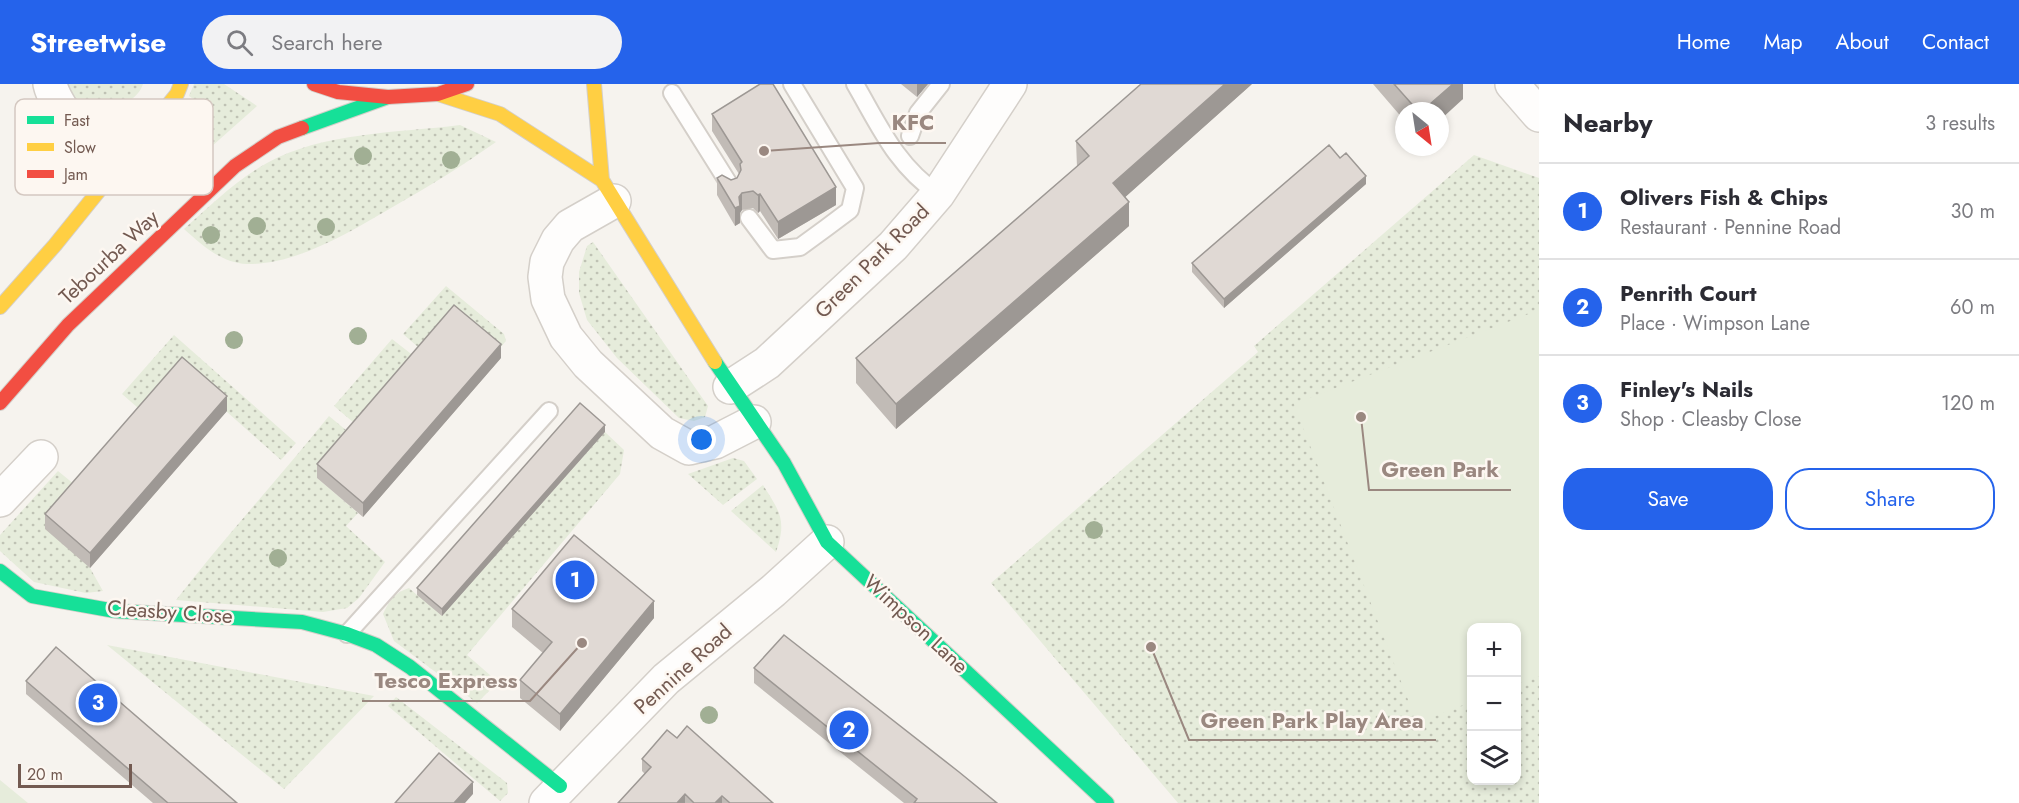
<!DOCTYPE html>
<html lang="en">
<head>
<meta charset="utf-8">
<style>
	body { margin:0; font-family:Jost,sans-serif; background:#f2f2f3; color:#2b2b33 }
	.controls { position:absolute; right:18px; bottom:18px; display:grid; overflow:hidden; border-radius:12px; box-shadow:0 3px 9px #0003 }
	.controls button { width:54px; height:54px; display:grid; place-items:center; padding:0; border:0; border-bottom:2px solid #e1e1e2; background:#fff; color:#2b2b33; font:30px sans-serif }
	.compass { position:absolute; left:1395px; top:18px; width:54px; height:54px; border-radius:50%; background:#fff; box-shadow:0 3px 9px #0003; rotate:150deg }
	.scale { position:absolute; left:18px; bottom:15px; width:114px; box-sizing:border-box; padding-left:6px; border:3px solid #735a51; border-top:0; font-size:16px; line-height:21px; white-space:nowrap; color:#735a51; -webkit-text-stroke:4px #fdf7f1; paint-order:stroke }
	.you { position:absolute; left:702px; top:356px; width:21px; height:21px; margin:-15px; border:4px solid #fff; border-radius:50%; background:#1a73e8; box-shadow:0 0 0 9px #1a73e833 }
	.badge { display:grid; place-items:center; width:39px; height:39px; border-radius:50%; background:#2563eb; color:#fff; font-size:20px; font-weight:700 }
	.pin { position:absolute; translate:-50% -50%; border:3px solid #fff; box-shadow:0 2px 6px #0006 }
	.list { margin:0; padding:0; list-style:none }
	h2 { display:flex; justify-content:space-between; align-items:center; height:78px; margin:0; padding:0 24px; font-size:26px }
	h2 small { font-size:20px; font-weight:400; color:#7c7c81 }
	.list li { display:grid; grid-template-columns:39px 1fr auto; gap:18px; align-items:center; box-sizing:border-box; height:96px; padding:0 24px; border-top:2px solid #e1e1e2 }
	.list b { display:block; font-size:22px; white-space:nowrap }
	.list p { margin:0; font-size:20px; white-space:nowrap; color:#7c7c81 }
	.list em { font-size:20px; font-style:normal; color:#7c7c81 }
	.actions { display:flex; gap:12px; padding:18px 24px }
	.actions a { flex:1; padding:14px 0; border:2px solid #2563eb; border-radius:24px; text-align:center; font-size:21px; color:#2563eb }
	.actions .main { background:#2563eb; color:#fff }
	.icon { flex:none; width:33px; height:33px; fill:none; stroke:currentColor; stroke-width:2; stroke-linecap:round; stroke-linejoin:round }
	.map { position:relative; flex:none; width:1539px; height:719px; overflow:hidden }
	header { display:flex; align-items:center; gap:36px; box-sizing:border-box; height:84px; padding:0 30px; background:#2563eb; color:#fff }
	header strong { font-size:28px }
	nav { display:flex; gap:33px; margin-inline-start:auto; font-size:21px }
	.search { width:420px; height:54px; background:#f2f2f3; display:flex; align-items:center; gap:15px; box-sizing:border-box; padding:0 21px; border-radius:33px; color:#7c7c81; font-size:22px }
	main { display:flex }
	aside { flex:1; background:#fff }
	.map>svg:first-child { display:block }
</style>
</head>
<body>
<header>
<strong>Streetwise</strong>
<div class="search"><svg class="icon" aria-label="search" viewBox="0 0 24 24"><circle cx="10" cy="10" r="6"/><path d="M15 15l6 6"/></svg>Search here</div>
<nav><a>Home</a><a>Map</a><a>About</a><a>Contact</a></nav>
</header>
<main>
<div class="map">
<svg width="1539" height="719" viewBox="0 0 1539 719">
	<defs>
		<pattern id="grass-dots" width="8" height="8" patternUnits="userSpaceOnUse" patternTransform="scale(1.5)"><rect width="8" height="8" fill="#e6ecdb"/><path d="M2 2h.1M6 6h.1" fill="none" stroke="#bfc2b4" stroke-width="1.8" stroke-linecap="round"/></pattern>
	</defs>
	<rect width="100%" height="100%" fill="#f6f3ee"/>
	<path fill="url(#grass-dots)" fill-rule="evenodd" d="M68 0H143C134 29 75 37 68 0Z
		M194 0H224L257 22 166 103 207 45 212 28 189 12Z
		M460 41 496 58C462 82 428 103 391 124 350 148 296 181 247 180 221 179 202 161 184 145 210 122 236 96 267 79 323 48 398 49 460 41Z
		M1474 71 1539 94V719H1178L991 499 1258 268 1254 262ZM1472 544H1516V696H1472Z
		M593 158 708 322 705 333 694 337 679 334 617 274 587 236 579 209V188L587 162Z
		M446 202 504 250 506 257 495 269H425L403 250Z
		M174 251 296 359 281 376 182 288 145 330 122 310Z
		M392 255 419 276 360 344 334 322Z
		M329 332 353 352 317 394 358 429 346 442 385 478 359 514 347 524 323 528 176 516C225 453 279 394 329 332Z
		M605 348 624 366 620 390 467 571 498 598 477 619 394 557 383 530C390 516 394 509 409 504L417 511 485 483Z
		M733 374 744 377 757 395 723 421 688 390Z
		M58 387 80 405 90 484 103 507 86 509 34 498 0 467V451Z
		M763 401C780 428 787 436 776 468L731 427Z
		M107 561 374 612 284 705Z
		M396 613 507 699 508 709 500 717 388 622Z"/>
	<path fill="#e6ecdb" d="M1539 226V592L1517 600 1516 544H1472L1471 618 1417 639 1294 320Z
		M0 696 28 719H0Z"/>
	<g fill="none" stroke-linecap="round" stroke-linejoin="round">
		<g stroke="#d4cfc9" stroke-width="20">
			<path id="lane" d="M855 0C880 43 896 81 938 110
				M672 9 731 103
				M910 52 918 29 941 0
				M749 134 773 166 800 163 826 144 850 126 855 104 792 0
				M347 550 549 327"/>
		</g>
		<g stroke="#d4cfc9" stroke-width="36">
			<path id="street" d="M50 0C52 10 57 17 62 26 83 57 105 55 139 56
				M1512 0 1539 31
				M614 117 570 142 558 156 547 178 545 193 548 215 566 253 588 280 662 349 689 364 715 358 754 338
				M730 303 767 279 893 162 938 110 1010 0
				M0 416 41 373
				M546 719 666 595 773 507 827 458"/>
		</g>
		<g stroke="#d4cfc9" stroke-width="16">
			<path id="fast" d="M302 44 388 13
				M715 278 784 379 827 458 1107 719
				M0 487 32 512 115 527 302 538 347 550 376 561 410 583 560 702"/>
		</g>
		<g stroke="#d4cfc9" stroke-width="16">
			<path id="slow" d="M594 0 602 96 715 278
				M438 10 500 30 602 96
				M0 223 55 161 177 10 181 0"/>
		</g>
		<g stroke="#d4cfc9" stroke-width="16">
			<path id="jam" d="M314 0 338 8 388 13 438 10 467 0
				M0 319 68 241 235 82 278 53 302 44"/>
		</g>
		<use href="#lane" stroke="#fefdfc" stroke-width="16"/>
		<use href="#street" stroke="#fefdfc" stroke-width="33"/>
		<use href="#fast" stroke="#16e098" stroke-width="14"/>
		<use href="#slow" stroke="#ffcf43" stroke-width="14"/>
		<use href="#jam" stroke="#f24e42" stroke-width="14"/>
	</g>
	<g fill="#a1af94">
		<circle cx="363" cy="72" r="9"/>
		<circle cx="451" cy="76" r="9"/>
		<circle cx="257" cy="142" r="9"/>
		<circle cx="326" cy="143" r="9"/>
		<circle cx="211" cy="151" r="9"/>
		<circle cx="358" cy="252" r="9"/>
		<circle cx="234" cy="256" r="9"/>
		<circle cx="1094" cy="446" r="9"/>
		<circle cx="278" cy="474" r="9"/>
		<circle cx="709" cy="631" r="9"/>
	</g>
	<path fill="#c1bbb6" d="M901 0H928L917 13Z
		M1252 0 1125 113 1129 142 896 345 856 299V274L1077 83 1076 57Z
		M1373 0H1463V15L1440 27H1404V36Z
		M712 30 836 121 778 155 760 127 758 129 753 124 742 126 740 129V139L735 142 717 111V94L731 96 737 94 739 90 712 47Z
		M1340 74 1366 100 1224 224 1192 188V179Z
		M501 274 363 433 317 394V380Z
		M227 327 90 484 45 445V430Z
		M605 348 442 532 417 511V504Z
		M512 525 654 534 560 647 520 614V596L543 569 512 543Z
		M754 584 997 719H904L754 599Z
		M26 597 237 719H153L26 610Z
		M677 654 773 719H618L645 690 642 687V675Z"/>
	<path fill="#9d9894" d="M917 0H928L917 13Z
		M1225 0H1252L1113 124V99Z
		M1453 0H1463V15L1440 36V27H1422Z
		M1366 92V100L1224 224V215Z
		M836 103V121L778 155V138Z
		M742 109V126L740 129V139L735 142V124L739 113Z
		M760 110V127L758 129V111Z
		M1129 118V142L896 345V320Z
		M501 260V274L363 433V419Z
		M227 312V327L90 484V469Z
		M605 341V348L442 532V525Z
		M654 517V534L560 647V630Z
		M473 698V710L465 719H454Z
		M685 710V719H677Z
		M722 712V719H715Z"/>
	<path fill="#e0d9d4" stroke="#9d9894" stroke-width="1.5" d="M760 0H773L836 103 778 138 760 110 758 111 753 107 742 109 739 113 740 122 735 124 717 94 722 91 731 96 737 94 741 86 740 80 742 78 712 30Z
		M1141 0H1225L1113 99 1129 118 896 320 856 274 1089 72 1076 57Z
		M1394 0H1453L1422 27H1418Z
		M1329 61 1340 74 1346 69 1366 92 1224 215 1192 179Z
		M454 221 501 260 363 419 317 380Z
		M182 273 227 312 90 469 45 430Z
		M580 319 605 341 442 525 417 504Z
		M574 451 654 517 560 630 520 596 552 558 512 525Z
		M784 551 959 688 997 719H914L917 715 754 584Z
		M56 563 237 719H168L26 597Z
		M687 642 773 719H730L722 712 715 719H694L685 710 677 719H618L651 683 642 675 667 646 677 654Z
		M439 669 473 698 454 719H395Z"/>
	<g text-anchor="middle" stroke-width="5" stroke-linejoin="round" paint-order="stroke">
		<g font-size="21" fill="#735a51" stroke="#fdf7f1">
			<text transform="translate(109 173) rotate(-43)" y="7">Tebourba Way</text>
			<text transform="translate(872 177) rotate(-45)" y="7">Green Park Road</text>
			<text transform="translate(170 528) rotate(4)" y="7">Cleasby Close</text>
			<text transform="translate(916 540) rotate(43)" y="7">Wimpson Lane</text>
			<text transform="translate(683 585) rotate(-42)" y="7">Pennine Road</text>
		</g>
	</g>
	<rect x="15" y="15" width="198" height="96" rx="9" fill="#fdf7f1" stroke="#d4c8c1" stroke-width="1.5"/>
	<rect x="27" y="32" width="27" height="8" fill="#16e098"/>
	<rect x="27" y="59" width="27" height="8" fill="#ffcf43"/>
	<rect x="27" y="86" width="27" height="8" fill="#f24e42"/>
	<g font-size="16" fill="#735a51">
		<text x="64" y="42">Fast</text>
		<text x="64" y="69">Slow</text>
		<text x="64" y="96">Jam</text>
	</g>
	<path fill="none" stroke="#9a8880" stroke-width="2" d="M764 67L879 59H946M1361 333L1369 406H1511M582 559L530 617H362M1151 563L1189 656H1436"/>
	<g fill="#9a8880" stroke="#fdf7f1" stroke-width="2">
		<circle cx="764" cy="67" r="6"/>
		<circle cx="1361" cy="333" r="6"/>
		<circle cx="582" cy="559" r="6"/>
		<circle cx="1151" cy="563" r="6"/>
	</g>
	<g font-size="22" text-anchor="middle" font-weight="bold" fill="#9a8880" stroke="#fdf7f1" stroke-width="5" stroke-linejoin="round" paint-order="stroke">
		<text x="913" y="46">KFC</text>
		<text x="1440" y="393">Green Park</text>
		<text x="446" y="604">Tesco Express</text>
		<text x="1312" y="644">Green Park Play Area</text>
	</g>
</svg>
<div class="controls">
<button>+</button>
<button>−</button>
<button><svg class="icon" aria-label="layers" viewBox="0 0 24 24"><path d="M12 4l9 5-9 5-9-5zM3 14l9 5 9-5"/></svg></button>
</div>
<svg class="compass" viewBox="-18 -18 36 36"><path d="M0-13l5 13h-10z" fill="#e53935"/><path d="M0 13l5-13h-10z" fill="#7c7c81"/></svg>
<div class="scale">20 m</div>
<div class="you"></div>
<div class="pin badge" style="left:575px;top:496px">1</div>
<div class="pin badge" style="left:849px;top:646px">2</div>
<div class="pin badge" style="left:98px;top:619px">3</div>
</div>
<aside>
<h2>Nearby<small>3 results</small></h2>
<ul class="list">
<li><span class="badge">1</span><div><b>Olivers Fish &amp; Chips</b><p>Restaurant · Pennine Road</p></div><em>30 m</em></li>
<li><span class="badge">2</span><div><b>Penrith Court</b><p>Place · Wimpson Lane</p></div><em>60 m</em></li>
<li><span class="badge">3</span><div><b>Finley's Nails</b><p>Shop · Cleasby Close</p></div><em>120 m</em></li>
</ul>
<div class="actions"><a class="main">Save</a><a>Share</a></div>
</aside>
</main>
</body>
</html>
